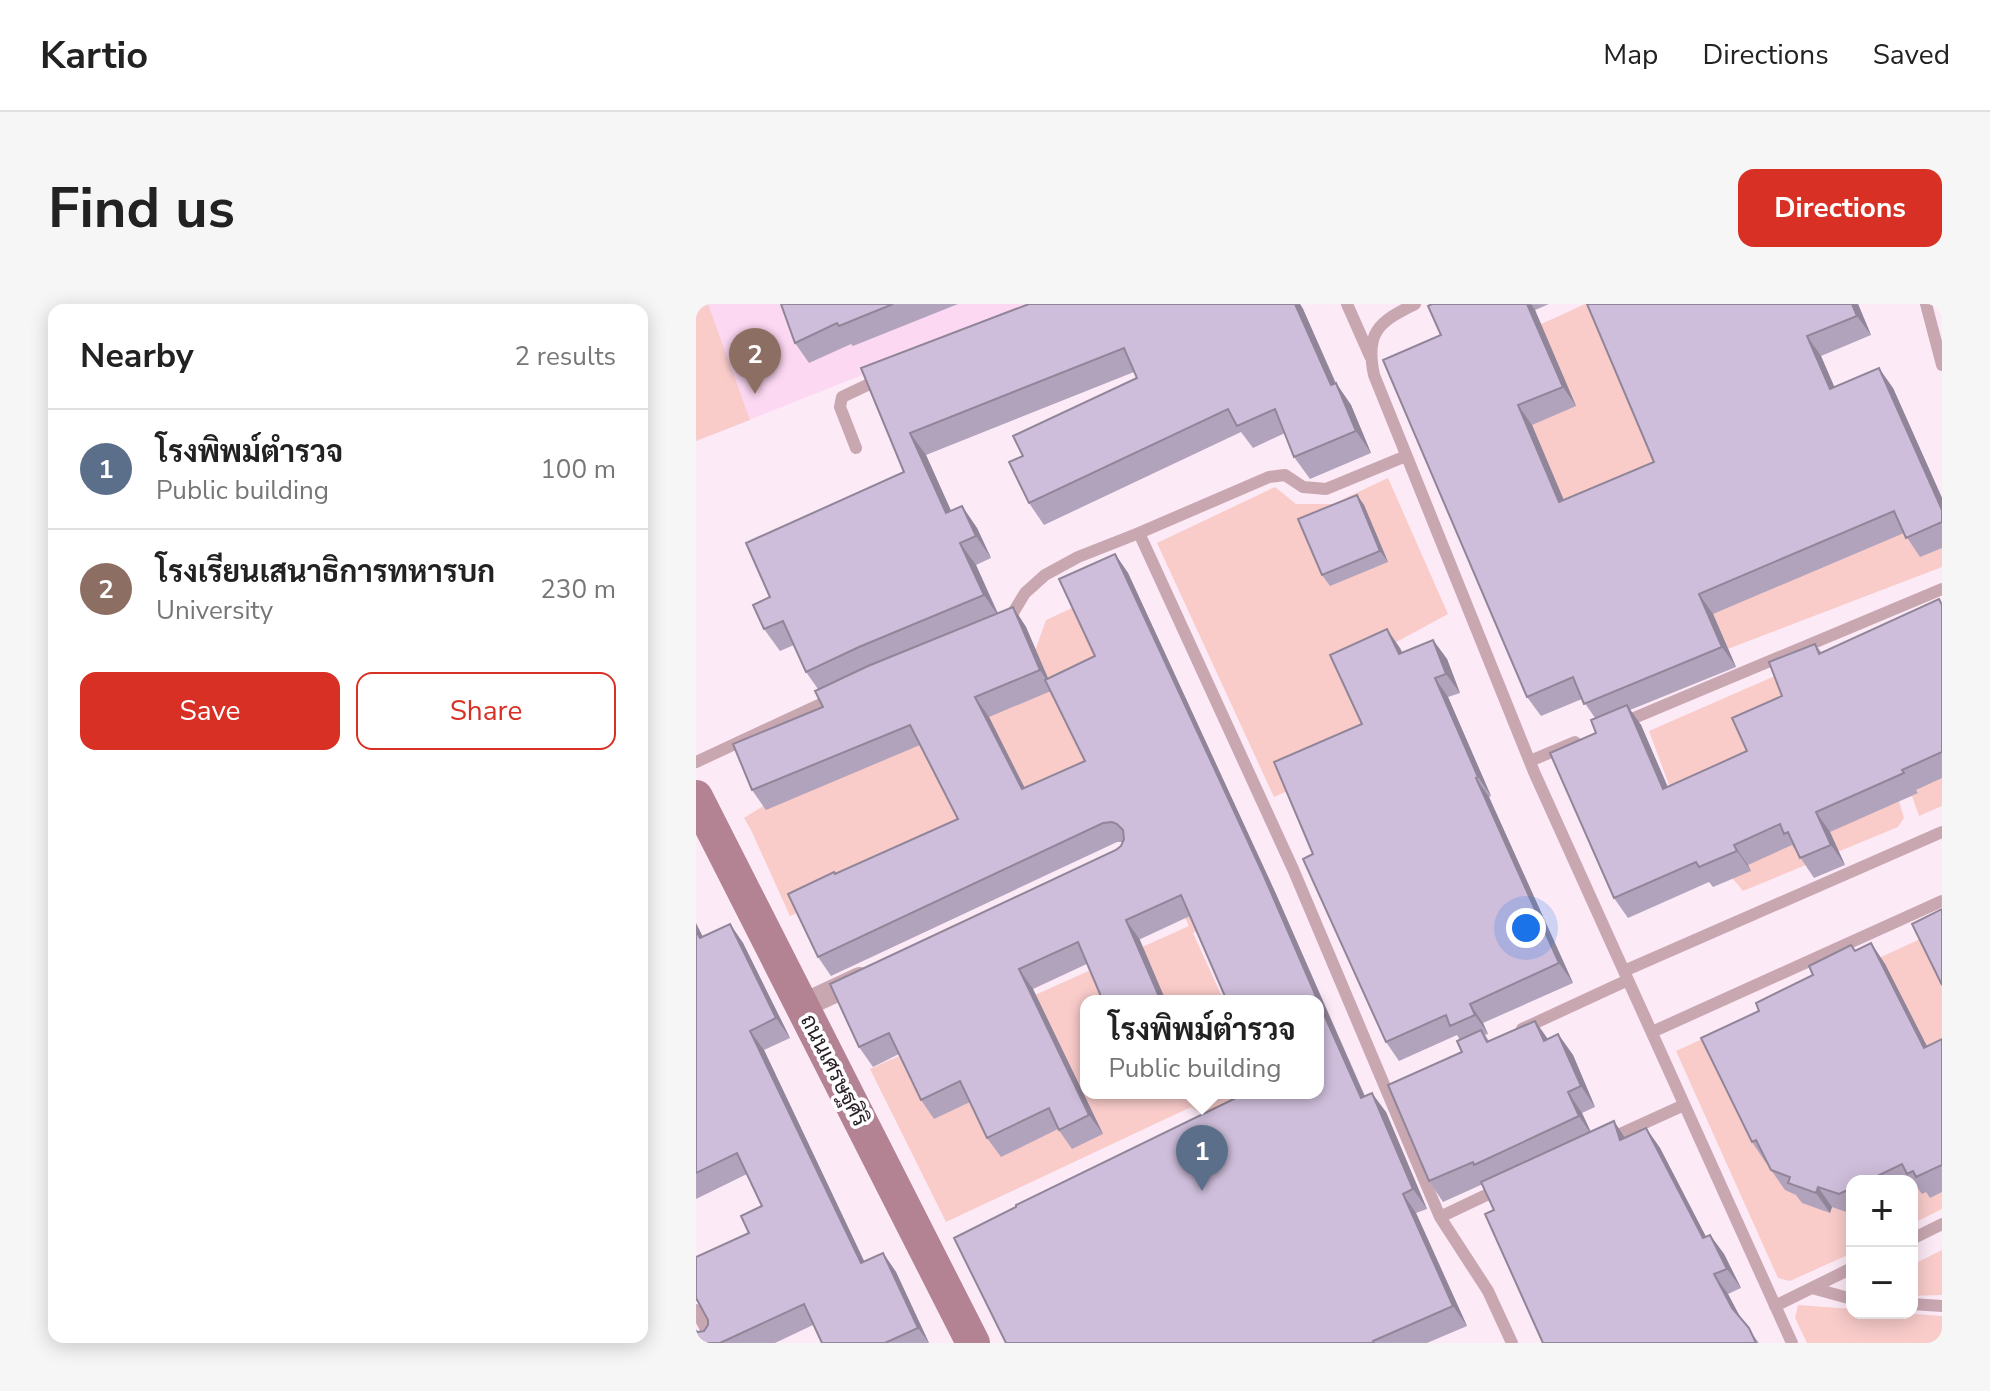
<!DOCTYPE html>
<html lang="en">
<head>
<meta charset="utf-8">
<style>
	body { margin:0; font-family:"Nunito Sans",Sarabun,sans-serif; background:#f6f6f6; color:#222 }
	.controls { position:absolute; right:24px; bottom:24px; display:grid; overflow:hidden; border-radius:16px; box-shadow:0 4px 20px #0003 }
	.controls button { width:72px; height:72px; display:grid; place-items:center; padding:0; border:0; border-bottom:2px solid #e0e0e0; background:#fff; color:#222; font:40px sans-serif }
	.you { position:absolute; left:830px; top:624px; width:28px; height:28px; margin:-20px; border:6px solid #fff; border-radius:50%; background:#1a73e8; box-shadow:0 0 0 12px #1a73e833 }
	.badge { display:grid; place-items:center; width:52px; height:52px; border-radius:50%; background:#d93025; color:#fff; font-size:26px; font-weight:700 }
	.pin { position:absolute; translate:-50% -66px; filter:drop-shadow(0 2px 4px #0008) }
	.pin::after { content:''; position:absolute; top:42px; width:28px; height:24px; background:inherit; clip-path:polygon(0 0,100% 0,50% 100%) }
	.popup { position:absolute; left:384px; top:691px; width:244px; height:104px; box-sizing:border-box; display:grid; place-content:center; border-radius:16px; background:#fff; filter:drop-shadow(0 2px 6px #0005); font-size:26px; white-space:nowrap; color:#767676 }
	.popup b { font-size:30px; color:#222 }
	.popup::after { content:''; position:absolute; left:50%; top:100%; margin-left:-16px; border:16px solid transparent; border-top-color:#fff }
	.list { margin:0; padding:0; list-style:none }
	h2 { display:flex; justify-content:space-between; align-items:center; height:104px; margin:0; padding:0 32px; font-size:34px }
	h2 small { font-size:26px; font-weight:400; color:#767676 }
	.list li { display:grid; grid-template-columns:52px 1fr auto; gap:24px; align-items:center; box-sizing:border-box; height:120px; padding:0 32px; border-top:2px solid #e0e0e0 }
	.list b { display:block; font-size:30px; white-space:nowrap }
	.list p { margin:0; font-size:26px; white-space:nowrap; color:#767676 }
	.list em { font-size:26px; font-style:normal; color:#767676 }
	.actions { display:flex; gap:16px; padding:24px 32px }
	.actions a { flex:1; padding:18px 0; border:2px solid #d93025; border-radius:16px; text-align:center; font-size:28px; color:#d93025 }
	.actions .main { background:#d93025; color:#fff }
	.map { position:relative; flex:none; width:1246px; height:1039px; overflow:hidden; border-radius:16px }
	header { display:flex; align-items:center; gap:48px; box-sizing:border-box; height:112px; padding:0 40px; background:#fff; border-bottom:2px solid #e0e0e0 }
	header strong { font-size:38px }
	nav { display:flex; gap:44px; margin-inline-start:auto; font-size:28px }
	.intro { display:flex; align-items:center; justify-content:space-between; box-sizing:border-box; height:192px; padding:0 48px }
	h1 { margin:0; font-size:56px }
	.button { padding:20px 36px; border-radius:16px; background:#d93025; color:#fff; font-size:28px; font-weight:700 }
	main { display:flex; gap:48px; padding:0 48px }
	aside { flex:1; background:#fff; border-radius:16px; box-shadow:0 4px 20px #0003 }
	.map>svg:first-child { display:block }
</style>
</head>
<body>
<header>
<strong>Kartio</strong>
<nav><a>Map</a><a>Directions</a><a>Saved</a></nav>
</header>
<div class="intro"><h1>Find us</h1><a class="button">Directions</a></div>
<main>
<aside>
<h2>Nearby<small>2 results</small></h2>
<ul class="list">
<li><span class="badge" style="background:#5c6f8a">1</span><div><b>โรงพิพม์ตำรวจ</b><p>Public building</p></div><em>100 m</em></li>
<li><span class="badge" style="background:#8d6e63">2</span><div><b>โรงเรียนเสนาธิการทหารบก</b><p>University</p></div><em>230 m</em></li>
</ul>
<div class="actions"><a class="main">Save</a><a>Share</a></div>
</aside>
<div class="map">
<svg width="1246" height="1039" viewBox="0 0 1246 1039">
	<rect width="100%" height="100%" fill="#fceaf7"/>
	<path fill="#fdd8f3" d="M0 0H345L0 137Z"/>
	<path fill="#f9ccca" d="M0 0H12L54 116 0 137Z
		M889 0H967L1246 232V263L948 377 791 45Z
		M692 174 752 310 658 361 692 443 578 493 461 239 579 183 600 200H637Z
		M387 299 531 613 497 629 528 697H390V789H571L524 823 495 803 250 918 174 765 493 622 419 464 94 612 55 526 48 514 131 462 330 372 350 316Z
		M1246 299V502L1223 512 1216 492 1203 497 1208 514 1202 523 1047 587 984 511 953 427Z
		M1246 625V905L1216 920V877H1156V949L1094 977 1082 974 980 747Z
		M1246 946V991L1216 992V961Z
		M1102 1001 1156 1005V1009H1206L1246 1012V1039H1111L1099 1014Z"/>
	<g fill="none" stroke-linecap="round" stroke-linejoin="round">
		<path stroke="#c9a7b1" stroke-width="12" d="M651 0 674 52
			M719 0C682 18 669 29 678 71L838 468 1096 1039
			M1230 0 1246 61
			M160 144 144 103 146 93 184 75
			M443 229 597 565 744 913 792 987 816 1039
			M312 317 329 289 349 271 382 253 443 229 573 173 589 171 607 183 630 185 710 152
			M926 419 1246 285
			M834 457 879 438
			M0 458 138 394
			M928 667 1246 528
			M826 725 932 676
			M956 728 1246 597
			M911 836 988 801
			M744 913 803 885
			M1216 935 1246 920
			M1116 984 1156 995
			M1216 1000 1246 1002
			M1079 1002 1156 964
			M0 1006 17 1039"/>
		<path stroke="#c9a7b1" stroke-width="24" d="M106 702 164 675"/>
		<path stroke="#b48393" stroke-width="34" d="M0 493 277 1039"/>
	</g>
	<path fill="#b2a3bc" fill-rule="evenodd" d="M85 0H262L157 42 155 40 113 59 99 39Z
		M333 0H604L607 5 640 79 655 101 675 149 614 175 598 153 589 129 557 144 545 128 348 221 333 199 327 152 441 74 438 68 230 151 255 207 266 202 281 224 295 254 280 261 302 309 317 303 330 323 352 374 399 352 419 250 432 269 580 590 669 792 690 808 731 905 720 909 771 1022 731 1039H310L622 789 494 612 337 685 407 830 376 845 362 825 305 853 291 834 274 798 238 815 225 796 203 750 177 763 163 743 420 546 425 542 427 538H421L135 672 122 653 139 570 262 515 224 441 70 506 56 486 127 403 122 385 110 368 98 341 84 347 68 325 74 293 208 168 165 64ZM355 387 389 457 329 484 293 413Z
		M736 0H853L839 6 880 102 836 121 868 196 958 158 891 0H1162L1175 31 1125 52 1138 83 1197 84 1246 194V244L1224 253 1208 229 1017 310 1040 363 934 406 945 421 972 483 1051 447 1119 340 1126 349 1246 299V474L1220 486 1222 489 1134 528 1149 561 1118 574 1096 541 1052 561 1055 567 1017 583 1013 578 932 614 918 594 899 414 886 395 845 412 831 393 745 31Z
		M661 191 668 201 692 258 634 282 626 271Z
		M737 336 751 355 764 389 752 393 795 492 793 493 877 679 787 719 792 730 789 731 793 737 839 717 852 735 862 730 877 751 899 803 886 809 895 828 929 834 950 824 964 844 1010 933 1014 931 1028 950 1045 984 1032 990 1045 1015 1063 1039H847L798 906 787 880 747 898 733 877 766 748 764 736 761 731 703 757 690 738 666 420 704 344 706 349Z
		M0 620 7 633 34 620 47 639 94 734 68 746 168 957 187 949 200 968 233 1039H126L117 1021 79 1039H0V1025L2 1028 8 1027 12 1021V1016L1 997H0V953L53 929 66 902 51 870 0 895Z
		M1175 639 1189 660 1231 742 1246 735V888L1234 894 1230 888 1226 890 1219 881 1216 882V877H1156V910L1136 903 1134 909 1106 899 1100 891 1089 886 1075 866 1071 858 1070 859 1056 838 1063 707 1117 671Z"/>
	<path fill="#918599" d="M599 0H604L607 5 645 92 640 79 655 101 675 149 660 127 635 81Z
		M831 0H835L839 6 880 102 867 83Z
		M1156 0H1162L1175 31 1161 12Z
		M1111 32 1125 52 1148 105 1134 85Z
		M1183 64 1197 84 1246 194V206Z
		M822 101 836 121 877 218 863 198Z
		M214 129 230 151 266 231 250 209Z
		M661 191 668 201 692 258 684 247Z
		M266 202 281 224 295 254 280 232Z
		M264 239 280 261 303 313 288 291Z
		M419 250 432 269 580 590 678 814 665 794Z
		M1003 290 1017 310 1040 363 1026 343Z
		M317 303 330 323 357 386 344 366Z
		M691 325 704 344 716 369 703 350Z
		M737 336 751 355 764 389 750 370Z
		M739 374 752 393 795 492 782 473Z
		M279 393 293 413 339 505 326 485Z
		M931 401 945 421 981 505 967 485Z
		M780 474 793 493 877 679 863 659Z
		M1120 508 1134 528 1149 561 1135 541Z
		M1038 541 1052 561 1055 567 1041 547Z
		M430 616 444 636 470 697H465Z
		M0 619 17 654 4 634 0 627Z
		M34 620 47 639 94 734 80 714Z
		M1175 639 1189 660 1242 764 1228 744Z
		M323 665 337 685 407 830 393 811Z
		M774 700 787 719 792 730 779 711Z
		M839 717 853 737H848Z
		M54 727 68 746 178 978 165 959Z
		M862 730 877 751 899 803 885 782Z
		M872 788 886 809 897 833 883 812Z
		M676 789 690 808 731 905 717 885Z
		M918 817 931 837 924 836Z
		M950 824 964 844 1021 954 1007 934Z
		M1122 883 1136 903 1134 909 1120 889Z
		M707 890 720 909 771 1022 757 1002Z
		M1014 931 1028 950 1045 984 1031 965Z
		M187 949 200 968 233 1039 222 1024Z
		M1018 970 1032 990 1050 1024 1036 1004Z"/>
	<path fill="#cfbedb" stroke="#918599" stroke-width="2" d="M85 0H197L143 22 141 19 99 39Z
		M333 0H599L635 81 640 79 660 127 598 153 579 105 541 122 532 105 333 199 313 158 327 152 317 132 441 74 428 44 214 129 250 209 266 202 280 232 264 239 288 291 163 343 110 368 87 317 68 325 57 301 74 293 50 239 208 168 165 64Z
		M736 0H831L867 83 822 101 863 198 958 158 891 0H1156L1161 12 1111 32 1134 85 1183 64 1246 206V218L1210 234 1198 207 1003 290 1026 343 888 400 877 373 831 393 687 56 745 31 732 2Z
		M661 191 684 247 626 271 602 215Z
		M419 250 567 570 622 697H531L485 591 430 616 465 697H407L382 638 323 665 393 811 363 826 353 804 291 834 264 777 225 796 193 729 163 743 134 680 420 546 425 542 428 535 427 526 421 520 416 518 407 519 122 653 92 590 138 568 139 570 262 515 214 421 56 486 37 440 127 403 119 387 172 362 317 303 344 366 279 393 326 485 389 457 349 376 399 352 363 275Z
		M1243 295 1246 301V448L1206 466 1208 469 1120 508 1135 541 1104 554 1092 528 1088 530 1084 520 1038 541 1041 547 1003 563 1000 558 918 594 854 449 900 429 895 416 931 401 967 485 1051 447 1036 414 1086 392 1073 358 1119 340 1123 350Z
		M691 325 703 350 737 336 750 370 739 374 782 473 780 474 863 659 774 700 779 711 754 722 750 711 690 738 607 555 617 550 578 458 666 420 634 351Z
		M1246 605V681L1216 620Z
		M34 620 80 714 54 727 165 959 187 949 222 1024 189 1039H126L108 1000 24 1039H0V1027L2 1028 8 1027 12 1021V1016L0 994V953L53 929 45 912 66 902 41 849 0 869V627L4 634Z
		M1175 639 1228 744 1246 735V861L1220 873 1217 867 1211 870 1206 860 1171 877H1156V884L1143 890 1122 883 1120 889 1092 879 1094 873 1075 866 1060 836 1056 838 1005 734 1063 707 1060 699 1117 671 1113 662 1155 641 1159 647Z
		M622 697 665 794 676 789 717 885 707 890 757 1002 677 1037 678 1039H310L258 934 320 903V901L550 789H622Z
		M839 717 848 737 862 730 885 782 872 788 883 812 778 861 777 858 733 877 692 781 766 748 761 737 785 726 791 738Z
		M918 817 924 836 950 824 1007 934 1014 931 1031 965 1018 970 1036 1004 1053 1024 1060 1039H847L789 910 798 906 785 878Z"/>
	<g text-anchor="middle" stroke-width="7" stroke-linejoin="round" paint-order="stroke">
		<g font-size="22" fill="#291e26" stroke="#fff">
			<text transform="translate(139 766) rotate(63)" y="8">ถนนเศรษฐศิริ</text>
		</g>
	</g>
</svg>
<div class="controls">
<button>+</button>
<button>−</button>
</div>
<div class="you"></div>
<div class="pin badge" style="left:506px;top:887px;background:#5c6f8a">1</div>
<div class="popup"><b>โรงพิพม์ตำรวจ</b>Public building</div>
<div class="pin badge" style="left:59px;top:90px;background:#8d6e63">2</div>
</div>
</main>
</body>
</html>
